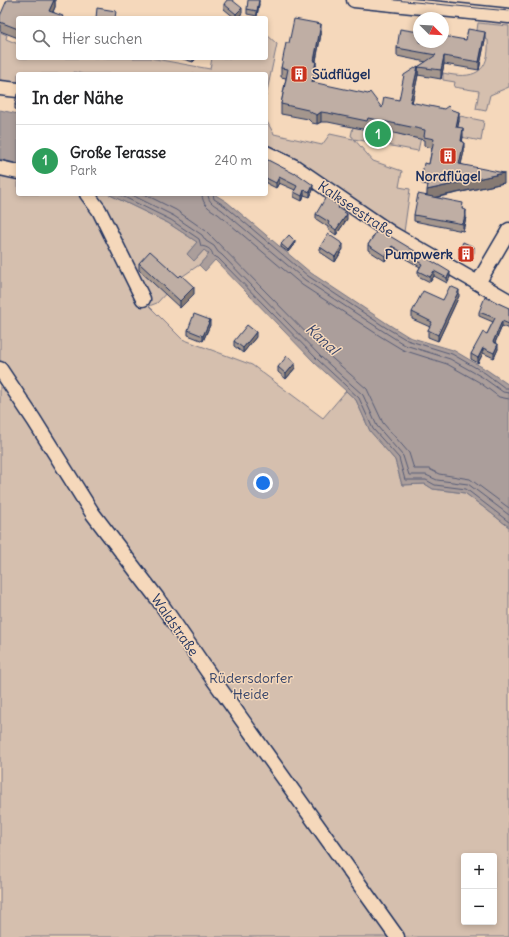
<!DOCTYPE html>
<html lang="de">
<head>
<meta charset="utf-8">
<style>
	body { margin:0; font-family:Delius,sans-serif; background:#f2f2f2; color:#202124 }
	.controls { position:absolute; right:12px; bottom:12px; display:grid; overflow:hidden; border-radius:4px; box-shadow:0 2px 6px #0003 }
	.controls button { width:36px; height:36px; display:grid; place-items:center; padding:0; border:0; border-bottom:1px solid #e0e0e0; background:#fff; color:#202124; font:20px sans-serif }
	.compass { position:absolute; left:413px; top:12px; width:36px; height:36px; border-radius:50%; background:#fff; box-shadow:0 2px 6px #0003; rotate:114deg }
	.you { position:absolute; left:263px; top:483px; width:14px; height:14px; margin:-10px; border:3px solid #fff; border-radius:50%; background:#1a73e8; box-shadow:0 0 0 6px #1a73e833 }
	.badge { display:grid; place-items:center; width:26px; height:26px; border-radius:50%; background:#0f766e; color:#fff; font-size:13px; font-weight:700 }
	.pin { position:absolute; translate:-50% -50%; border:2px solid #fff; box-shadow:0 1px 4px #0006 }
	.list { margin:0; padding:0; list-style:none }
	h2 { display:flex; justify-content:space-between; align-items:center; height:52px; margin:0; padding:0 16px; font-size:17px }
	h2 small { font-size:13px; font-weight:400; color:#757577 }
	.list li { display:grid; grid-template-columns:26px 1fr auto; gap:12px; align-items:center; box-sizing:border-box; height:72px; padding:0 16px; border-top:1px solid #e0e0e0 }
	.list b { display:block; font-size:15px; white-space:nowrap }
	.list p { margin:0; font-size:13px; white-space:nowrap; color:#757577 }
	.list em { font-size:13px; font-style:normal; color:#757577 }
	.icon { flex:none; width:22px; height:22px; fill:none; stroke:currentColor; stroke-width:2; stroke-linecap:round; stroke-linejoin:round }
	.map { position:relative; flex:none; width:509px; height:937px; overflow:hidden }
	.search { position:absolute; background:#fff; box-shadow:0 2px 6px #0003; left:16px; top:16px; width:252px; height:44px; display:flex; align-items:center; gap:10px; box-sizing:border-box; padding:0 14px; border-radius:4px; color:#757577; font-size:15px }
	.panel { position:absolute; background:#fff; box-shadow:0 2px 6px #0003; left:16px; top:72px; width:252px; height:124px; border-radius:4px }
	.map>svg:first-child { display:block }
</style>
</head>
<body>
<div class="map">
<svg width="509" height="937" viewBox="0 0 509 937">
	<rect width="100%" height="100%" fill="#f5d8bb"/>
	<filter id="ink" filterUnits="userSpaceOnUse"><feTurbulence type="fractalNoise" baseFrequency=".025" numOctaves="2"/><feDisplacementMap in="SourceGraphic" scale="8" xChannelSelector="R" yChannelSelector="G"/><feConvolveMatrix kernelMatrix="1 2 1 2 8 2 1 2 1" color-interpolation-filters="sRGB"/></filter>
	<g filter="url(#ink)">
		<path fill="#d5bfae" stroke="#787786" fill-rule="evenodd" d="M478 23 509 26V87L490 95 486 111 476 109 479 91 454 87 455 82 443 80V73C474 80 490 73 488 40L476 37Z
			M0 32 7 35 6 39 18 44V58H150L210 69 212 58H266V34L277 44 266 96V74H83L74 72 73 74H18V86L0 84Z
			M460 116 484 121 481 141 456 136Z
			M266 120 274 134 322 145 330 134 353 139V137L351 136 353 127 368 126 384 130V132L391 133 392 132 415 138 421 137 418 151 354 139 373 161 402 171 399 187 410 189 404 232 309 168 266 146Z
			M0 159 18 164V194H108L168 223 197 242 187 254 194 261 204 250 209 254 199 265 180 278 157 303 149 306 182 339 252 365 323 418 346 391 356 400 370 431 395 460 402 485 425 484 433 489 465 493 509 527V937H0ZM464 856H494V922H464Z"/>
		<path fill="#ab9e9b" stroke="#717283" d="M0 110 18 114V164L0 159Z
			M108 194H214L227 202 311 273 388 324 409 337 453 350 487 370 509 385V527L465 493 433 489 425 484 402 485 395 460 370 431 356 400 315 363 215 260 205 271 199 265 209 254 204 250 194 261 187 254 197 242 168 223Z"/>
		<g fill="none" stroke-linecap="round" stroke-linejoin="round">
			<path stroke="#555b76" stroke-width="1" d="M118 194 171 220 199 239 201 246C207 247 212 249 213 256L218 258 318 360 359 398 373 429 399 458 405 480H426L435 485 466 489 509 522
				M130 194 174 216 202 235 206 241 214 246 218 252 222 255 321 357 363 395 377 426 403 456 409 475H426L437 480 468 484 509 515
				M144 194 176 210 206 231 325 352 367 389 383 423 409 453 414 469H429L439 474 470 479 509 508
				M202 194C202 205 210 209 218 214L302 285 380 336 403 350 447 364 479 382 499 397 509 399
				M208 194C208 203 215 205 222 210L305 280 383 331 405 345 450 359 482 377 503 392 509 393
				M213 194 214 199 225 206 308 276 385 327 407 340 452 354 485 373 505 388H509"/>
			<g stroke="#1b2f5e" stroke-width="17">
				<path id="minor" d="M354 0 509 16
					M0 88 18 90
					M266 153 295 167 391 233 509 301
					M0 168 18 172
					M87 194 99 210 143 299
					M478 283 509 230
					M0 369 34 420 93 514 157 598 208 672 397 937"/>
			</g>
			<use href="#minor" stroke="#f5d8bb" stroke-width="14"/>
			<path stroke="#1b2f5e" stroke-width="1" d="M394 0 509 11"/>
		</g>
		<path fill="#a4968d" stroke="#1b2f5e" d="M55 0V7L53 12 63 18H18V38L0 31V16Z
			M224 4 242 13 238 18H235L224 9Z
			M259 4 257 16 247 14V9Z
			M321 34 316 61V71L314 83 382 108 399 100 418 75 412 103 459 121 457 127 463 137 462 141 464 151 461 164 504 183 434 198 463 209 466 217 463 231 414 221V215L427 196 428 185 422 184V175L429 164 432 148 424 146V140L368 127 367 130 328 122H321L317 124 312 123 308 119 281 114V104L286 78 281 77V68L289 43Z
			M466 40H485L479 70 444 64 441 79 418 75V67L426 62 397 56V48Z
			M180 58H197L193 62Z
			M18 93V110L15 109V105Z
			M266 159 313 190 310 197 304 195 302 201 294 197V192L295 190 279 183 276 188 266 183Z
			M339 209 347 219 336 235 328 229V227L316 219V214Z
			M378 229 450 277 447 283 434 276 430 282 418 276V271L420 267 392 251 385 261 368 250V245Z
			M295 243 288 252 281 247V244Z
			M320 247 343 249 335 262 320 252Z
			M459 251 474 252 470 261 459 256Z
			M139 263 179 277 194 294 180 308 139 270Z
			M459 296 438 341 428 337V330L430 327 412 319V312L443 300Z
			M509 308V329L502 326 495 343 498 349 494 358 483 353 478 363 471 359V354L487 334 493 322 479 316V312Z
			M210 325 203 341 188 335V330Z
			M256 337 243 353 234 346V341Z
			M278 367 295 368 286 379 278 372Z"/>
		<path fill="#867a73" stroke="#1b2f5e" d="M54 0H55V7L50 18 49 11Z
			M259 0V4L257 16V11Z
			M242 8V13L238 18H236V14Z
			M321 24V34L314 70V61Z
			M485 32V40L479 70V62Z
			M444 56V64L441 79V70Z
			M193 58H197L193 62Z
			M316 61V71L312 92V82Z
			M418 66V75L410 112V102Z
			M321 112V122L317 124V115Z
			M459 112V121L456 136V127Z
			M463 128V137L461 150V141Z
			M464 142V151L459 173V164Z
			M504 173V183L427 199V190Z
			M279 177V183L276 188V183Z
			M313 185V190L310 197V192Z
			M304 190V195L302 201V196Z
			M466 210V217L463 231V224Z
			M347 214V219L336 235V230Z
			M295 241V243L288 252V250Z
			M343 244V249L335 262V257Z
			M392 246V251L385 261V256Z
			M474 247V252L470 261V256Z
			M434 271V276L430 282V277Z
			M450 272V277L447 283V278Z
			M194 287V294L180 308V301Z
			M459 290V296L438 341V335Z
			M210 320V325L203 341V336Z
			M502 321V326L493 347V342Z
			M256 332V337L243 353V348Z
			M498 344V349L494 358V353Z
			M483 348V353L478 363V358Z
			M295 363V368L286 379V374Z"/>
		<path fill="#bfaea4" stroke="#1b2f5e" d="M7 0H54L49 11 63 16 62 18H18V29L0 22V16Z
			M227 0H232L242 8 236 14 224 4Z
			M248 0H259L257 11 247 9Z
			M97 8 116 11 115 18H96Z
			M294 19 321 24 314 61H316L312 82 368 94 370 92 382 108 384 97 399 100 404 75 418 66 410 102 444 109 448 106 452 110 459 112 456 127 463 128 461 141 464 142 459 164 504 173 427 190 430 176 422 175 424 163 429 164 434 139 424 137 425 130 368 118 367 121 328 113 321 112 317 115 312 113 308 110 281 104 288 69 281 68 286 43H289Z
			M400 29 419 32V42H443V36L466 40 468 29 485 32 479 62 444 56 441 70 418 67 436 55 397 48Z
			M18 93V105H15L17 94Z
			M266 159 295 174 296 173 313 185 310 192 304 190 302 196 294 192 297 186 279 177 276 183 266 178Z
			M418 194 463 203 462 209 466 210 463 224 414 215Z
			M326 197 339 206 338 208 347 214 336 230 328 224 329 222 316 214Z
			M378 229 450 272 447 278 434 271 430 277 418 271 422 264 392 246 385 256 368 245Z
			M328 234 343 244 335 257 320 247Z
			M289 235 295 241 288 250 281 244Z
			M463 242 474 247 470 256 459 251Z
			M150 251 179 277 181 275 194 287 180 301 139 263Z
			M450 286 459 290 438 335 428 330 432 322 412 312 423 291 443 300Z
			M485 297 509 308V324L502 321 493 342 498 344 494 353 483 348 478 358 471 354 483 332 487 334 495 318 479 312Z
			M194 314 210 320 203 336 188 330Z
			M247 325 256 332 243 348 234 341Z
			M287 356 295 363 286 374 278 367Z"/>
	</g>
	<defs>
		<g id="building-square" transform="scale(0.9)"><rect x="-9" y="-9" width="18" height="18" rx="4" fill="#c8321e" stroke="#f5d8bb"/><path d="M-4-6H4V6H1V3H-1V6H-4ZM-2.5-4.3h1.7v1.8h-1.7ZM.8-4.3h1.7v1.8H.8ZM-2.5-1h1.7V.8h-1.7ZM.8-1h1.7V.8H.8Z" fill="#fff"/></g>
	</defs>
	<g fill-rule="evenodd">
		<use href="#building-square" x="299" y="74"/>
		<use href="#building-square" x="448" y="156"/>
		<use href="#building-square" x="466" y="254"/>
	</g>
	<g text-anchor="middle" stroke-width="3" stroke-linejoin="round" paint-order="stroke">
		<g font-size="14" font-weight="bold" fill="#1b2f5e" stroke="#f5d8bb" text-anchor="start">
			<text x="312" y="79">Südflügel</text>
			<text x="448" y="181" text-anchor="middle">Nordflügel</text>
			<text x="453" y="259" text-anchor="end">Pumpwerk</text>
		</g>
		<g font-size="14" fill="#1b2f5e" stroke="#f5d8bb">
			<text transform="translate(356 209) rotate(34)" y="5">Kalkseestraße</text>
			<text transform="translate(175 625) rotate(55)" y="5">Waldstraße</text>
		</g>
		<g font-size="14" fill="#37456a" stroke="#f5d8bb">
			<text x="251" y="683">Rüdersdorfer<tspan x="251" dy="16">Heide</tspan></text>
		</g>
		<g font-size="15" font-style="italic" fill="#38456a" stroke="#f5d8bb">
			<text transform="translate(322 339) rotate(42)" y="5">Kanal</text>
		</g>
	</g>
</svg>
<div class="controls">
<button>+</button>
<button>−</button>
</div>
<svg class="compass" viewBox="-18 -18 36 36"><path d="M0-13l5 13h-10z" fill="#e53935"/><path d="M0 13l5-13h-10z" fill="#757577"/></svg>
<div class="you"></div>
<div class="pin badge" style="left:378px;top:134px;background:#2e9e5b">1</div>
<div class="search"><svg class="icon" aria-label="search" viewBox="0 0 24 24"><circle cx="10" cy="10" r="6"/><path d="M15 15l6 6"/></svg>Hier suchen</div>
<section class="panel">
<h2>In der Nähe<small></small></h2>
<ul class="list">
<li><span class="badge" style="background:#2e9e5b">1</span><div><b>Große Terasse</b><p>Park</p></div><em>240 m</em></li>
</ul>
</section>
</div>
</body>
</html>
